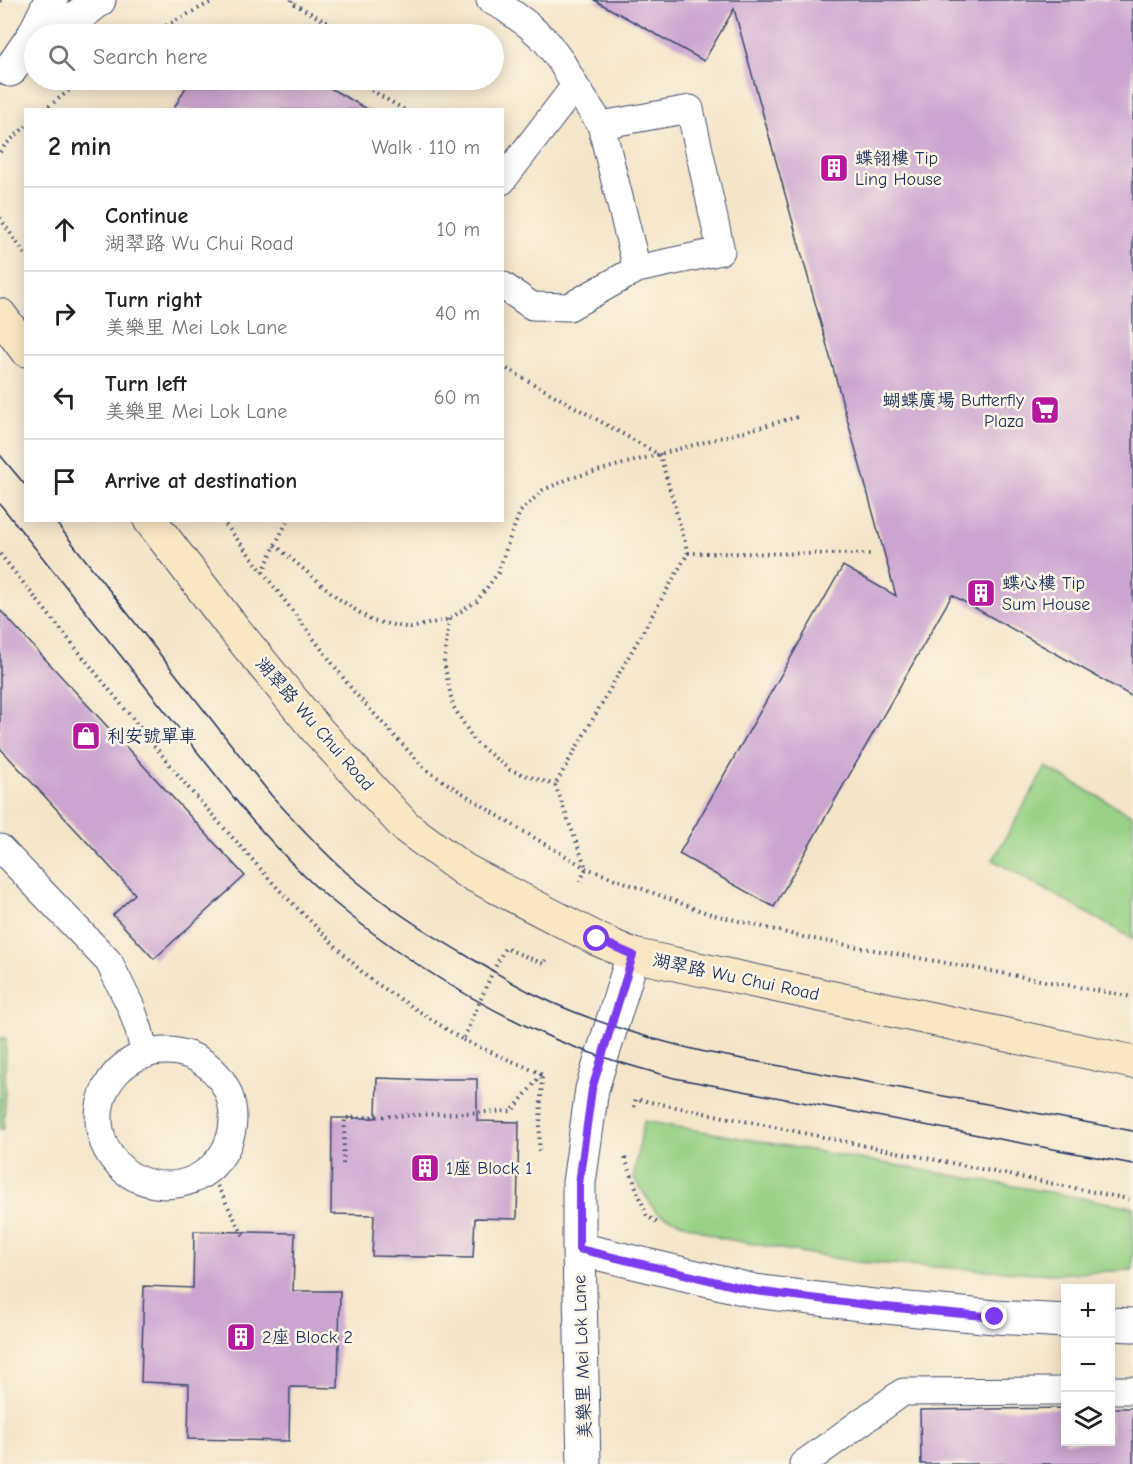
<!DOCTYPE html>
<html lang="en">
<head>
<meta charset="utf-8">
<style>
	body { margin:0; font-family:"Comic Neue","LXGW WenKai TC",sans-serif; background:#f6f6f6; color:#222 }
	.controls { position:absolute; right:18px; bottom:18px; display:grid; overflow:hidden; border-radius:0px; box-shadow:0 3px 15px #0003 }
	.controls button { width:54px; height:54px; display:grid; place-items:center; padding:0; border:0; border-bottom:2px solid #e0e0e0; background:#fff; color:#222; font:30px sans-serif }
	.stop { position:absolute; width:18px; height:18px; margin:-14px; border:4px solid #7c3aed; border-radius:50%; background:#fff }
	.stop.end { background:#7c3aed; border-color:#fff; box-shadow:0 2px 6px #0008 }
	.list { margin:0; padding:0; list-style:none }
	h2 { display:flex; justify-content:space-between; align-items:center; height:78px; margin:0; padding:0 24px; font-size:26px }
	h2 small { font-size:20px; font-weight:400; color:#767676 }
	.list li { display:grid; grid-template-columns:39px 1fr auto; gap:18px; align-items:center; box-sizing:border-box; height:84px; padding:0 24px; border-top:2px solid #e0e0e0 }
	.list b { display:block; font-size:22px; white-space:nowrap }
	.list p { margin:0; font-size:20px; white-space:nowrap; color:#767676 }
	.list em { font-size:20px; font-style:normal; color:#767676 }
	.icon { flex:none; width:33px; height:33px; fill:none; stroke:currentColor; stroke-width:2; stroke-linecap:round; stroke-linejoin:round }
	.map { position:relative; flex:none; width:1133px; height:1464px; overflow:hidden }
	.search { position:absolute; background:#fff; box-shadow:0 3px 15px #0003; left:24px; top:24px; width:480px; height:66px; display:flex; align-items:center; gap:15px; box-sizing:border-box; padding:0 21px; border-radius:33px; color:#767676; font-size:22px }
	.panel { position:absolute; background:#fff; box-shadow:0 3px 15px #0003; left:24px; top:108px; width:480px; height:414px; border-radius:0px }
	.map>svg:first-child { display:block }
</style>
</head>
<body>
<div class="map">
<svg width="1133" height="1464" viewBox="0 0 1133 1464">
	<rect width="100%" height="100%" fill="#fcf5e5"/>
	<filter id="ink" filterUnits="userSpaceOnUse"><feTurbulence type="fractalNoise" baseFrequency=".0167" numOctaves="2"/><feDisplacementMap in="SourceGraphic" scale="12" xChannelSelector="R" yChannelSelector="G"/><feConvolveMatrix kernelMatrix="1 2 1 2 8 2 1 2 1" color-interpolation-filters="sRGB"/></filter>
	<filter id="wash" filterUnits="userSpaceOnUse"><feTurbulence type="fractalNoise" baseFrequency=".008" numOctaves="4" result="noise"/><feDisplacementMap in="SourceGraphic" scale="24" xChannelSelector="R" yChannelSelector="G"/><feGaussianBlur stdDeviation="1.35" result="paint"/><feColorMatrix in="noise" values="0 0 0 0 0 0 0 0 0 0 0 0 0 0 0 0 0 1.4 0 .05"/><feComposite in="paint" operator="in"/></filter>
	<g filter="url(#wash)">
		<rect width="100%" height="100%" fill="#f4e5c9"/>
		<path fill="#99d286" stroke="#5a8072" stroke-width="1.5" d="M1046 767 1133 816V939L993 860Z
			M0 1038H6L4 1129H0Z
			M644 1121 1133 1207V1270L1053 1274 857 1262 720 1238 657 1213 633 1177Z"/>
		<g id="blocks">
			<path fill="#cba4d0" d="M594 0H1133V697L952 595 774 907 679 854 843 566 896 596 734 9 704 61Z
				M220 26 235 34H215Z
				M190 80H316L369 110H173Z
				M0 610 245 876 154 959 113 915 135 894 0 748Z
				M377 1078 435 1080V1079H477V1121L519 1122 517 1219 475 1218 473 1258 372 1256 374 1215 331 1214 332 1118H376Z
				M194 1231 295 1233 293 1291H340L338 1388 290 1387 289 1441 188 1439 189 1384 141 1382 144 1286 193 1288Z
				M1065 1408V1442H1110V1408H1133V1464H921L920 1410Z"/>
		</g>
	</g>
	<g filter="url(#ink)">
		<use href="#blocks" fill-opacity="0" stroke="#3c4a6e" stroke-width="1.5"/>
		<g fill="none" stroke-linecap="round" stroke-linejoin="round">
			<g stroke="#3c4a6e" stroke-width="29">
				<path id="lane" d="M490 0 505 8 527 24 546 41 562 63 575 86 601 125 637 269 569 307 532 306 502 285
					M601 125 690 109 721 251 637 269
					M502 181 575 86
					M0 848 109 962 131 1007 139 1030 145 1055
					M99 1118a67 67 0 1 1 134 0a67 67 0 1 1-134 0Z
					M1110 1390H1133
					M803 1464 903 1392 1066 1391"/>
			</g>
			<g stroke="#3c4a6e" stroke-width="35">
				<path id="street" d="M55 34 99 0
					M10 70 34 35 51 0
					M579 1249 755 1291 875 1306 995 1317 1066 1321
					M1110 1324 1133 1325
					M584 1464 579 1249V1183L592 1089 633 955"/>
			</g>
			<g stroke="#3c4a6e" stroke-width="35">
				<path id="secondary" d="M0 315 26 350
					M150 520 230 624 316 729 406 827 464 870 597 939 633 955 1133 1062"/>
			</g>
			<path stroke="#3c4a6e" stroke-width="4" stroke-dasharray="1.5 4.5" stroke-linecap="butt" d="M292 0 291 2 344 32V34
				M0 1 2 0
				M150 34 215 0
				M357 80 359 83 405 110
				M44 110 83 80
				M0 152 5 145 26 126
				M0 218 26 256
				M502 366 660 455 688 553 555 785
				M222 520 263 572 354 692 426 770 516 827 586 868 707 913 803 937 1133 997
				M275 545 339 599 372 621 411 628 449 619 477 601 498 573 509 540 520 512 543 490 571 478 801 416
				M688 553 872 554
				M0 554 191 791 282 893 368 978 463 1040 493 971 505 948 544 964 546 960
				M263 572 275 545 288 520
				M449 619 444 663 453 706 475 742 510 770 555 785
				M555 785 586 868 579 884
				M463 1040 542 1074
				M634 1107 636 1099 1133 1200
				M539 1151 542 1074
				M625 1158 647 1216 659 1224
				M343 1164 345 1118 512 1111 541 1075
				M209 1170 245 1239"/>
			<use href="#lane" stroke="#fff" stroke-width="27"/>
			<use href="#street" stroke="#fff" stroke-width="33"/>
			<use href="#secondary" stroke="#f9e7c3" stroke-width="33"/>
			<path stroke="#1b2f5e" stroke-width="1.5" d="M0 455 26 486
				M0 504 250 818C276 846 301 875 330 899 394 953 465 998 541 1033 583 1053 629 1065 674 1078L1133 1164
				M54 520 271 795C296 822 320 849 347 873 386 907 430 935 474 960 494 971 513 984 534 994 588 1021 646 1038 705 1052L1133 1131"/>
		</g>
	</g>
	<g fill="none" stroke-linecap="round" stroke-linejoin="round" filter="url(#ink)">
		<path stroke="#7c3aed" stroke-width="8" d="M597 939 633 955 592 1089 579 1183V1249L755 1291 875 1306 995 1317"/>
	</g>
	<defs>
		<g id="building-square" transform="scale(1.5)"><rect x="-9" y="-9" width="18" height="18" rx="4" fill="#b5179e" stroke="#fcf5e5"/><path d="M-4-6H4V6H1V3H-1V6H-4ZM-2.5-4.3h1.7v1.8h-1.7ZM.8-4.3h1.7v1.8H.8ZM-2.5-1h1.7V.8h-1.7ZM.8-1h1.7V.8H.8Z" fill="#fff"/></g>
		<g id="supermarket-square" transform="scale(1.5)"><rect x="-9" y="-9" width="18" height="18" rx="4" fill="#b5179e" stroke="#fcf5e5"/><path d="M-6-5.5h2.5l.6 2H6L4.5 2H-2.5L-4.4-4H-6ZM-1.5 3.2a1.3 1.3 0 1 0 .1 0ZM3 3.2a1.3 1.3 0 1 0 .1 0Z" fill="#fff"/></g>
		<g id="shop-square" transform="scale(1.5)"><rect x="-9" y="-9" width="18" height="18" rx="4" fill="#b5179e" stroke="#fcf5e5"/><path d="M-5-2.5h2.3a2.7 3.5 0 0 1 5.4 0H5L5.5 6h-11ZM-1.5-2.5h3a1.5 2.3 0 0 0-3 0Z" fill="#fff"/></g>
	</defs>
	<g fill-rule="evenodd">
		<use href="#building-square" x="834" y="168"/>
		<use href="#supermarket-square" x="1045" y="410"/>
		<use href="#building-square" x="981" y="593"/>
		<use href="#shop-square" x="86" y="736"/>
		<use href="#building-square" x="425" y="1168"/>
		<use href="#building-square" x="241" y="1337"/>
	</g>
	<g text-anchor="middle" stroke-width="5" stroke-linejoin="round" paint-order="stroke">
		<g font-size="18" fill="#1b2f5e" stroke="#fcf5e5" text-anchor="start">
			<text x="855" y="164">蝶翎樓 Tip<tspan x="855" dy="21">Ling House</tspan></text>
			<text x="1024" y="406" text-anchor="end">蝴蝶廣場 Butterfly<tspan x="1024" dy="21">Plaza</tspan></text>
			<text x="1002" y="589">蝶心樓 Tip<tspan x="1002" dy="21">Sum House</tspan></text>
			<text x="107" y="742">利安號單車</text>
			<text x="446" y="1174">1座 Block 1</text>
			<text x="262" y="1343">2座 Block 2</text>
		</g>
		<g font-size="18" fill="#1b2f5e" stroke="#fcf5e5">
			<text transform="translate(315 724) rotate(49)" y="6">湖翠路 Wu Chui Road</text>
			<text transform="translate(736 977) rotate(12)" y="6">湖翠路 Wu Chui Road</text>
			<text transform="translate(582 1357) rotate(-92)" y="6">美樂里 Mei Lok Lane</text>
		</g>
	</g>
</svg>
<div class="controls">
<button>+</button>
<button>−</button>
<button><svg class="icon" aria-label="layers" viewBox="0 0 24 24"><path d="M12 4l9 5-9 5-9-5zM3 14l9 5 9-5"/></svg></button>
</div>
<div class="stop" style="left:597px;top:939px"></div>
<div class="stop end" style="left:995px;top:1317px"></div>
<div class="search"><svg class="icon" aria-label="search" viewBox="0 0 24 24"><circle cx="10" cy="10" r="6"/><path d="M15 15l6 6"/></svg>Search here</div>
<section class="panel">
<h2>2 min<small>Walk · 110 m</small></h2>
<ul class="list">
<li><svg class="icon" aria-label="ahead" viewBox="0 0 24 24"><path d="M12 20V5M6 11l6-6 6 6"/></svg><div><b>Continue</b><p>湖翠路 Wu Chui Road</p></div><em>10 m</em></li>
<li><svg class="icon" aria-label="right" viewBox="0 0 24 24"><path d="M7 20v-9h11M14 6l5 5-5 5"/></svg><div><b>Turn right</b><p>美樂里 Mei Lok Lane</p></div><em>40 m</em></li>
<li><svg class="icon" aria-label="left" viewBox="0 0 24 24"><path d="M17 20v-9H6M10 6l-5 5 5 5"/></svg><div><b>Turn left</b><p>美樂里 Mei Lok Lane</p></div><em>60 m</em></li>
<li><svg class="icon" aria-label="arrive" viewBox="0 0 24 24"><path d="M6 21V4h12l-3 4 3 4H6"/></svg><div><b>Arrive at destination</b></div></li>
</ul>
</section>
</div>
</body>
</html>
